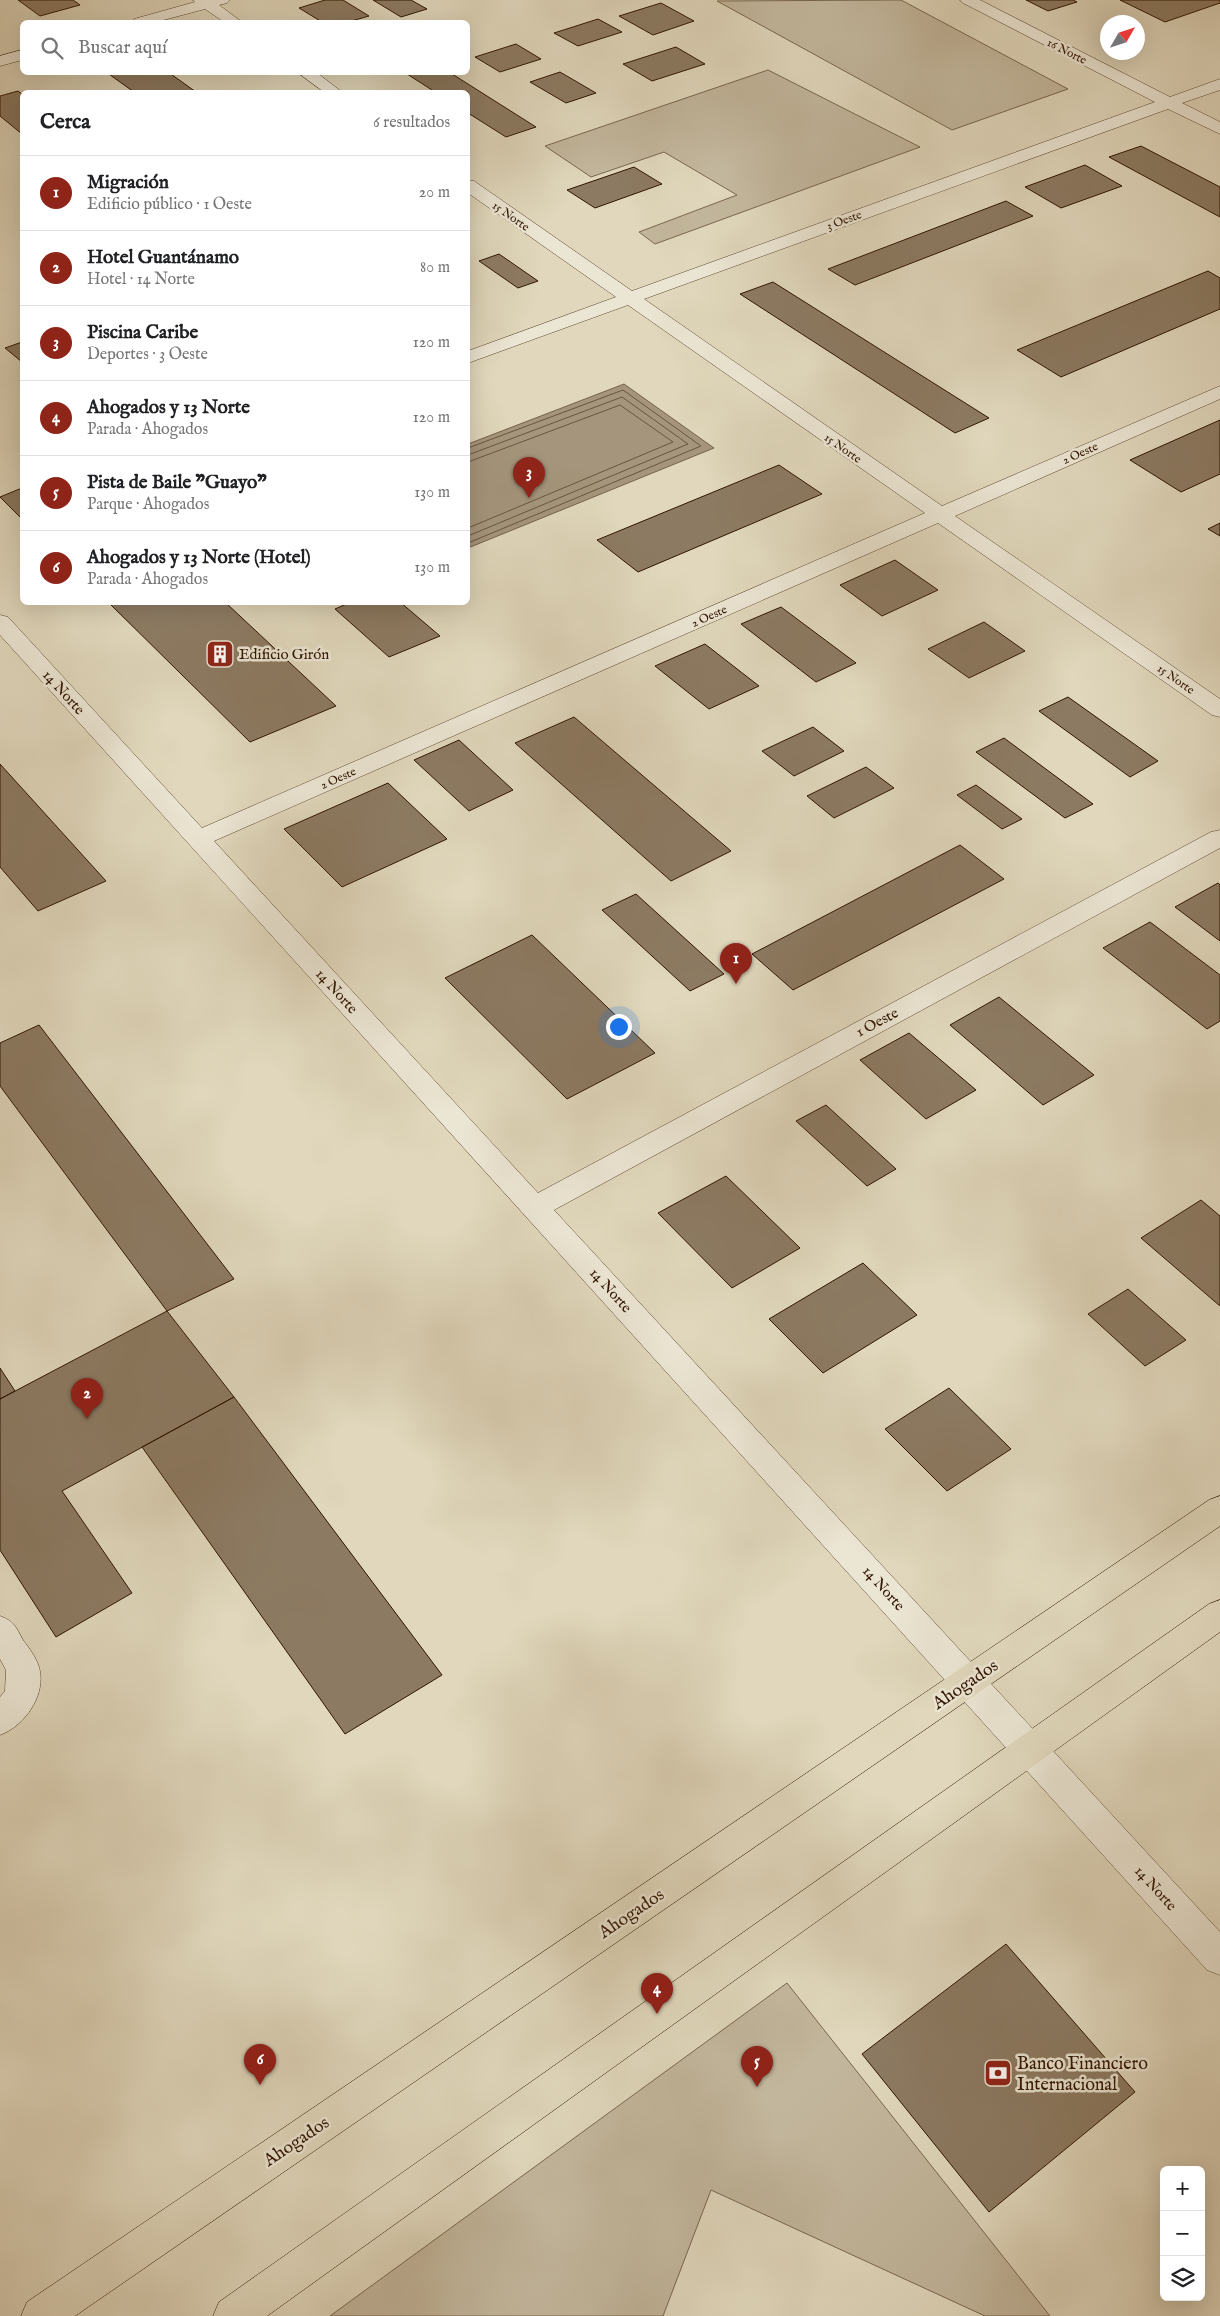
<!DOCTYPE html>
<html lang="es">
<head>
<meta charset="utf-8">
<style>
	body { margin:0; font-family:"IM FELL English",serif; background:#f6f6f6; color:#202124 }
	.controls { position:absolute; right:15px; bottom:15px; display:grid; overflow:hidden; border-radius:8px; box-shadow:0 5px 20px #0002 }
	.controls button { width:45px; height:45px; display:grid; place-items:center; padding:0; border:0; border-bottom:1px solid #e0e0e0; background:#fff; color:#202124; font:25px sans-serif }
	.compass { position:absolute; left:1100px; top:15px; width:45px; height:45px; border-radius:50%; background:#fff; box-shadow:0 5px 20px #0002; rotate:51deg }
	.you { position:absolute; left:618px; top:1026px; width:18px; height:18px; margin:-12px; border:4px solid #fff; border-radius:50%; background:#1a73e8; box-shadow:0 0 0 8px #1a73e833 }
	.badge { display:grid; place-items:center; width:32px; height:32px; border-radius:50%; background:#8f2418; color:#fff; font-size:16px; font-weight:700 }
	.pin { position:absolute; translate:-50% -41px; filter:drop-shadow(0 1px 2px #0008) }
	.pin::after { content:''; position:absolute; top:26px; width:18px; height:15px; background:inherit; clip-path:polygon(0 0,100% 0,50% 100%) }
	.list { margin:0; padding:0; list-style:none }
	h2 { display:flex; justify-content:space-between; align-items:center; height:65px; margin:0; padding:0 20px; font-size:21px }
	h2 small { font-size:16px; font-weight:400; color:#757577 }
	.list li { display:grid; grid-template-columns:32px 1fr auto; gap:15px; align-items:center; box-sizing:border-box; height:75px; padding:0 20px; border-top:1px solid #e0e0e0 }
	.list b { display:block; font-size:19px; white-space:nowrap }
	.list p { margin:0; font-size:16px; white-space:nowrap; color:#757577 }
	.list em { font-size:16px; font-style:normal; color:#757577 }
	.icon { flex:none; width:28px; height:28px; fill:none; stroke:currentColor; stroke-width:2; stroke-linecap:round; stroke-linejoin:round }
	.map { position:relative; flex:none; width:1220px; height:2316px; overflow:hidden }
	.search { position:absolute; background:#fff; box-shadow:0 5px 20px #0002; left:20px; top:20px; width:450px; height:55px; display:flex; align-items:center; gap:12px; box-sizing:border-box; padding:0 18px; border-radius:8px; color:#757577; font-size:19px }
	.panel { position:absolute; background:#fff; box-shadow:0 5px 20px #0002; left:20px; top:90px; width:450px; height:515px; border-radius:8px }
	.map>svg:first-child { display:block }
</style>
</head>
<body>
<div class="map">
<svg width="1220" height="2316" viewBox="0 0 1220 2316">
	<rect width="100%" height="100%" fill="#e0d7bc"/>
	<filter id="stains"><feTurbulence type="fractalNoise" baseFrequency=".004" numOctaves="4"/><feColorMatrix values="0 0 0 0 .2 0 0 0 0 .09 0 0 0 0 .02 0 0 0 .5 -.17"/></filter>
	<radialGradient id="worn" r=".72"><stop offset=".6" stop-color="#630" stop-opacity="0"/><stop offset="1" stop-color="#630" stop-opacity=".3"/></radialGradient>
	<path fill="#c2b69c" stroke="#79664e" d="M901 0 1068 89 952 130 717 1Z
		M768 70 920 147 655 244 639 232 737 195 664 152 591 177 545 146Z
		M787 1983 1050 2316H985L711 2190 663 2316H330Z"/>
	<path fill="#a4957c" stroke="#76624a" d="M624 384 714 448 468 548V444Z"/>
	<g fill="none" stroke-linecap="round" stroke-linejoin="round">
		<path stroke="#6a553e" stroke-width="1" d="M468 448 623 390 701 446 468 543
			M468 455 622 397 688 444 468 536
			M468 462 620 405 673 442 468 528"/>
	</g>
	<path fill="#8c7a62" stroke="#301500" d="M18 0H73L80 5 40 16Z
		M325 0H343L369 16 348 22H322L299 8Z
		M373 0H411L427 9 401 17Z
		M1026 0H1073L1077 2 1048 11Z
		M1120 0H1220V3L1165 22Z
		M661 3 694 21 653 35 619 16Z
		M598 19 622 32 578 46 554 33Z
		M516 44 541 59 500 72 475 57Z
		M676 47 705 64 652 81 623 64Z
		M106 72H168L196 92H134Z
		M404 72H449L536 127 506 137 468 113V92H435Z
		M560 72 596 93 566 103 530 82Z
		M18 91 22 94V134L0 116V96Z
		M1141 146 1220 187V217L1109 157Z
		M1085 165 1122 186 1061 208 1025 187Z
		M634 167 662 184 595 208 567 190Z
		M1006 201 1033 216 855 285 828 269Z
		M499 254 538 281 518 288 479 261Z
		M1208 271 1220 278V309L1061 377 1017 350Z
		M773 282 989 418 955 433 740 294Z
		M22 342V362L5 348Z
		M1220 420V474L1181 492 1130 460Z
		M779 465 822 494 638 572 597 540Z
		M22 488V519L0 497Z
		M1220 523V536L1208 529Z
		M895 560 938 590 882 616 840 585Z
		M108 602H225L336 706 250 742Z
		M351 602H400L440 636 389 657 335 609Z
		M781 607 856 663 816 682 741 624Z
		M984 622 1025 651 969 678 928 649Z
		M705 644 759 686 709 709 655 666Z
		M1068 697 1158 761 1130 777 1039 711Z
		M574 717 731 851 671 881 515 743Z
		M813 727 844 751 794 776 762 751Z
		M1004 738 1093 804 1065 818 976 752Z
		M459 740 513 790 469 811 414 760Z
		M0 764 106 881 38 911 0 867Z
		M866 767 894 788 834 818 807 796Z
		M388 783 447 839 342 887 284 829Z
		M976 785 1022 819 1002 829 957 795Z
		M960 845 1004 879 793 990 752 954Z
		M1218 883 1220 885V941L1175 907Z
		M636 894 724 974 690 991 602 910Z
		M1150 922 1220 975V1021L1207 1029 1103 948Z
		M532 935 655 1053 567 1099 445 978Z
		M999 997 1094 1075 1043 1105 950 1025Z
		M39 1025 234 1279 167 1311 0 1086V1043Z
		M909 1033 976 1090 926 1119 860 1060Z
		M826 1105 896 1169 867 1186 796 1121Z
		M726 1176 800 1248 732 1288 658 1213Z
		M1201 1200 1220 1216V1306L1141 1238Z
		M863 1263 917 1315 823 1373 769 1319Z
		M1128 1289 1186 1340 1145 1366 1088 1314Z
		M167 1311 234 1397 62 1491 132 1593 56 1637 0 1550V1399Z
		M0 1368 15 1391 0 1399Z
		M949 1388 1011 1449 947 1491 885 1429Z
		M234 1397 442 1675 345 1734 142 1447Z
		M1006 1944 1135 2092 989 2212 862 2054Z"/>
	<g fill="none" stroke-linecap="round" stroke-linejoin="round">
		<g stroke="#5c462f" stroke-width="1">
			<path id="minor" d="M193 0H230L227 3 219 5 242 22H224L205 9 156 22H132L134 19 195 2Z
				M960 0H980L1170 97 1220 79V90L1182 103 1220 122V134L1168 109 644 299 942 506 1220 386V399L955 516 1220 699V717L1212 715 938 523 214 841 538 1193 1211 832 1220 830V848L554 1210 1220 1932V1975L1207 1970 0 635V615L8 617 202 828 925 513 628 305 468 363V351L616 297 468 193V180L474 181 632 291 1155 102 963 3Z
				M22 50V60L0 66V56Z
				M297 72H316L342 92H324Z
				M0 1616C14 1621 16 1627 23 1640 29 1648 36 1657 39 1667 47 1694 25 1726 0 1735V1697L5 1691 6 1670 0 1659Z"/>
		</g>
		<g stroke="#301500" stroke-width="1">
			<path id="major" d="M1220 1496V1526L75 2316H21L27 2302 1209 1500Z
				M1220 1600V1632L267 2316H213L219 2302 1209 1604Z"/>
		</g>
		<use href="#minor" fill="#ebe5d3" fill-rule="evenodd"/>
		<use href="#major" fill="#e0d7bc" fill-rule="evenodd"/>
	</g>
	<defs>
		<g id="building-square" transform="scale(1.4375)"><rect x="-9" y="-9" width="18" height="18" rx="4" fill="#8f2418" stroke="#ebe5d3"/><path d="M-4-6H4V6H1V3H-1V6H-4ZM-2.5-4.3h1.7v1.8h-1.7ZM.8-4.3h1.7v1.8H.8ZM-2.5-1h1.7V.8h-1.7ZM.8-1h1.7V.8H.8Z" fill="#fff"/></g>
		<g id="bank-square" transform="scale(1.4375)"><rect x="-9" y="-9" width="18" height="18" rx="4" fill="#8f2418" stroke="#ebe5d3"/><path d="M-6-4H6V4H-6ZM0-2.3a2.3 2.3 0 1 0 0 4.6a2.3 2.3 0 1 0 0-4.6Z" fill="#fff"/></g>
	</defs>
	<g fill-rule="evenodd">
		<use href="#building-square" x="220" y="654"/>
		<use href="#bank-square" x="998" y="2073"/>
	</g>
	<g text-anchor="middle" stroke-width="5" stroke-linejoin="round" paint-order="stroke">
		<g font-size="12" fill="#301500" stroke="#ebe5d3">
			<text transform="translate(1067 51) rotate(27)" y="4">16 Norte</text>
			<text transform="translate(511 216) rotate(35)" y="4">15 Norte</text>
			<text transform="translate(844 220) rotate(-20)" y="4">3 Oeste</text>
			<text transform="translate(843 448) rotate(35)" y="4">15 Norte</text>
			<text transform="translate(1080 453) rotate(-24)" y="4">2 Oeste</text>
			<text transform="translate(709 616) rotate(-24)" y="4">2 Oeste</text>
			<text transform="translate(1176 679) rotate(35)" y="4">15 Norte</text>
			<text transform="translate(338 778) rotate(-24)" y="4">2 Oeste</text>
		</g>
		<g font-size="15" fill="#301500" stroke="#ebe5d3" text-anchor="start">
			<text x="239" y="659">Edificio Girón</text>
		</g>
		<g font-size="15" fill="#301500" stroke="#ebe5d3">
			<text transform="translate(64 692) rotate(48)" y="5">14 Norte</text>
			<text transform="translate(337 991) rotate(48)" y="5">14 Norte</text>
			<text transform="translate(877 1022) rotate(-28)" y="5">1 Oeste</text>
			<text transform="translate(611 1290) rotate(48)" y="5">14 Norte</text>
			<text transform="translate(884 1588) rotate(48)" y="5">14 Norte</text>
			<text transform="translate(1156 1888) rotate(48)" y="5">14 Norte</text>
		</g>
		<g font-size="18" fill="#301500" stroke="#ebe5d3">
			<text transform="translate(965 1684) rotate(-34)" y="6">Ahogados</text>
			<text transform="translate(631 1913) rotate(-34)" y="6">Ahogados</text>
			<text transform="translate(296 2141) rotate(-34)" y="6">Ahogados</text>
		</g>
		<g font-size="18" fill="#301500" stroke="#ebe5d3" text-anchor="start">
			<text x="1017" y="2069">Banco Financiero<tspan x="1017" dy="21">Internacional</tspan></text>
		</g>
	</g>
	<rect width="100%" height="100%" filter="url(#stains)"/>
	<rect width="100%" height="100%" fill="url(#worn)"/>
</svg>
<div class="controls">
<button>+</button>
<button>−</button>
<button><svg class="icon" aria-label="layers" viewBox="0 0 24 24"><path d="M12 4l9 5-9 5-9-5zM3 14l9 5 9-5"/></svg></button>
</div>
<svg class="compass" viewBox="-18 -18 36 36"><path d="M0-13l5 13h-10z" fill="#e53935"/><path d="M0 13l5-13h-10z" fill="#757577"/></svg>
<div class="you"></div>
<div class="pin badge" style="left:736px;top:984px">1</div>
<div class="pin badge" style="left:87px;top:1419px">2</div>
<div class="pin badge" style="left:529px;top:498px">3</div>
<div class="pin badge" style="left:657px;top:2014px">4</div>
<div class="pin badge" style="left:757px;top:2087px">5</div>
<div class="pin badge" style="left:260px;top:2085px">6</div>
<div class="search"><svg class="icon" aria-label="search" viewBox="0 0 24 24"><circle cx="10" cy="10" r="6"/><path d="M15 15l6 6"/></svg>Buscar aquí</div>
<section class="panel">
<h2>Cerca<small>6 resultados</small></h2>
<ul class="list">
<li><span class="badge">1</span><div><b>Migración</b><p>Edificio público · 1 Oeste</p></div><em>20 m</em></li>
<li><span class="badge">2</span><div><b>Hotel Guantánamo</b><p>Hotel · 14 Norte</p></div><em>80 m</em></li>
<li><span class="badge">3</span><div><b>Piscina Caribe</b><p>Deportes · 3 Oeste</p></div><em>120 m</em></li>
<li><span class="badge">4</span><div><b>Ahogados y 13 Norte</b><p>Parada · Ahogados</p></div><em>120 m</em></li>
<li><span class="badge">5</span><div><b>Pista de Baile &quot;Guayo&quot;</b><p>Parque · Ahogados</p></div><em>130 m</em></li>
<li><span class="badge">6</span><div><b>Ahogados y 13 Norte (Hotel)</b><p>Parada · Ahogados</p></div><em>130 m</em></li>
</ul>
</section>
</div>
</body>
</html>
